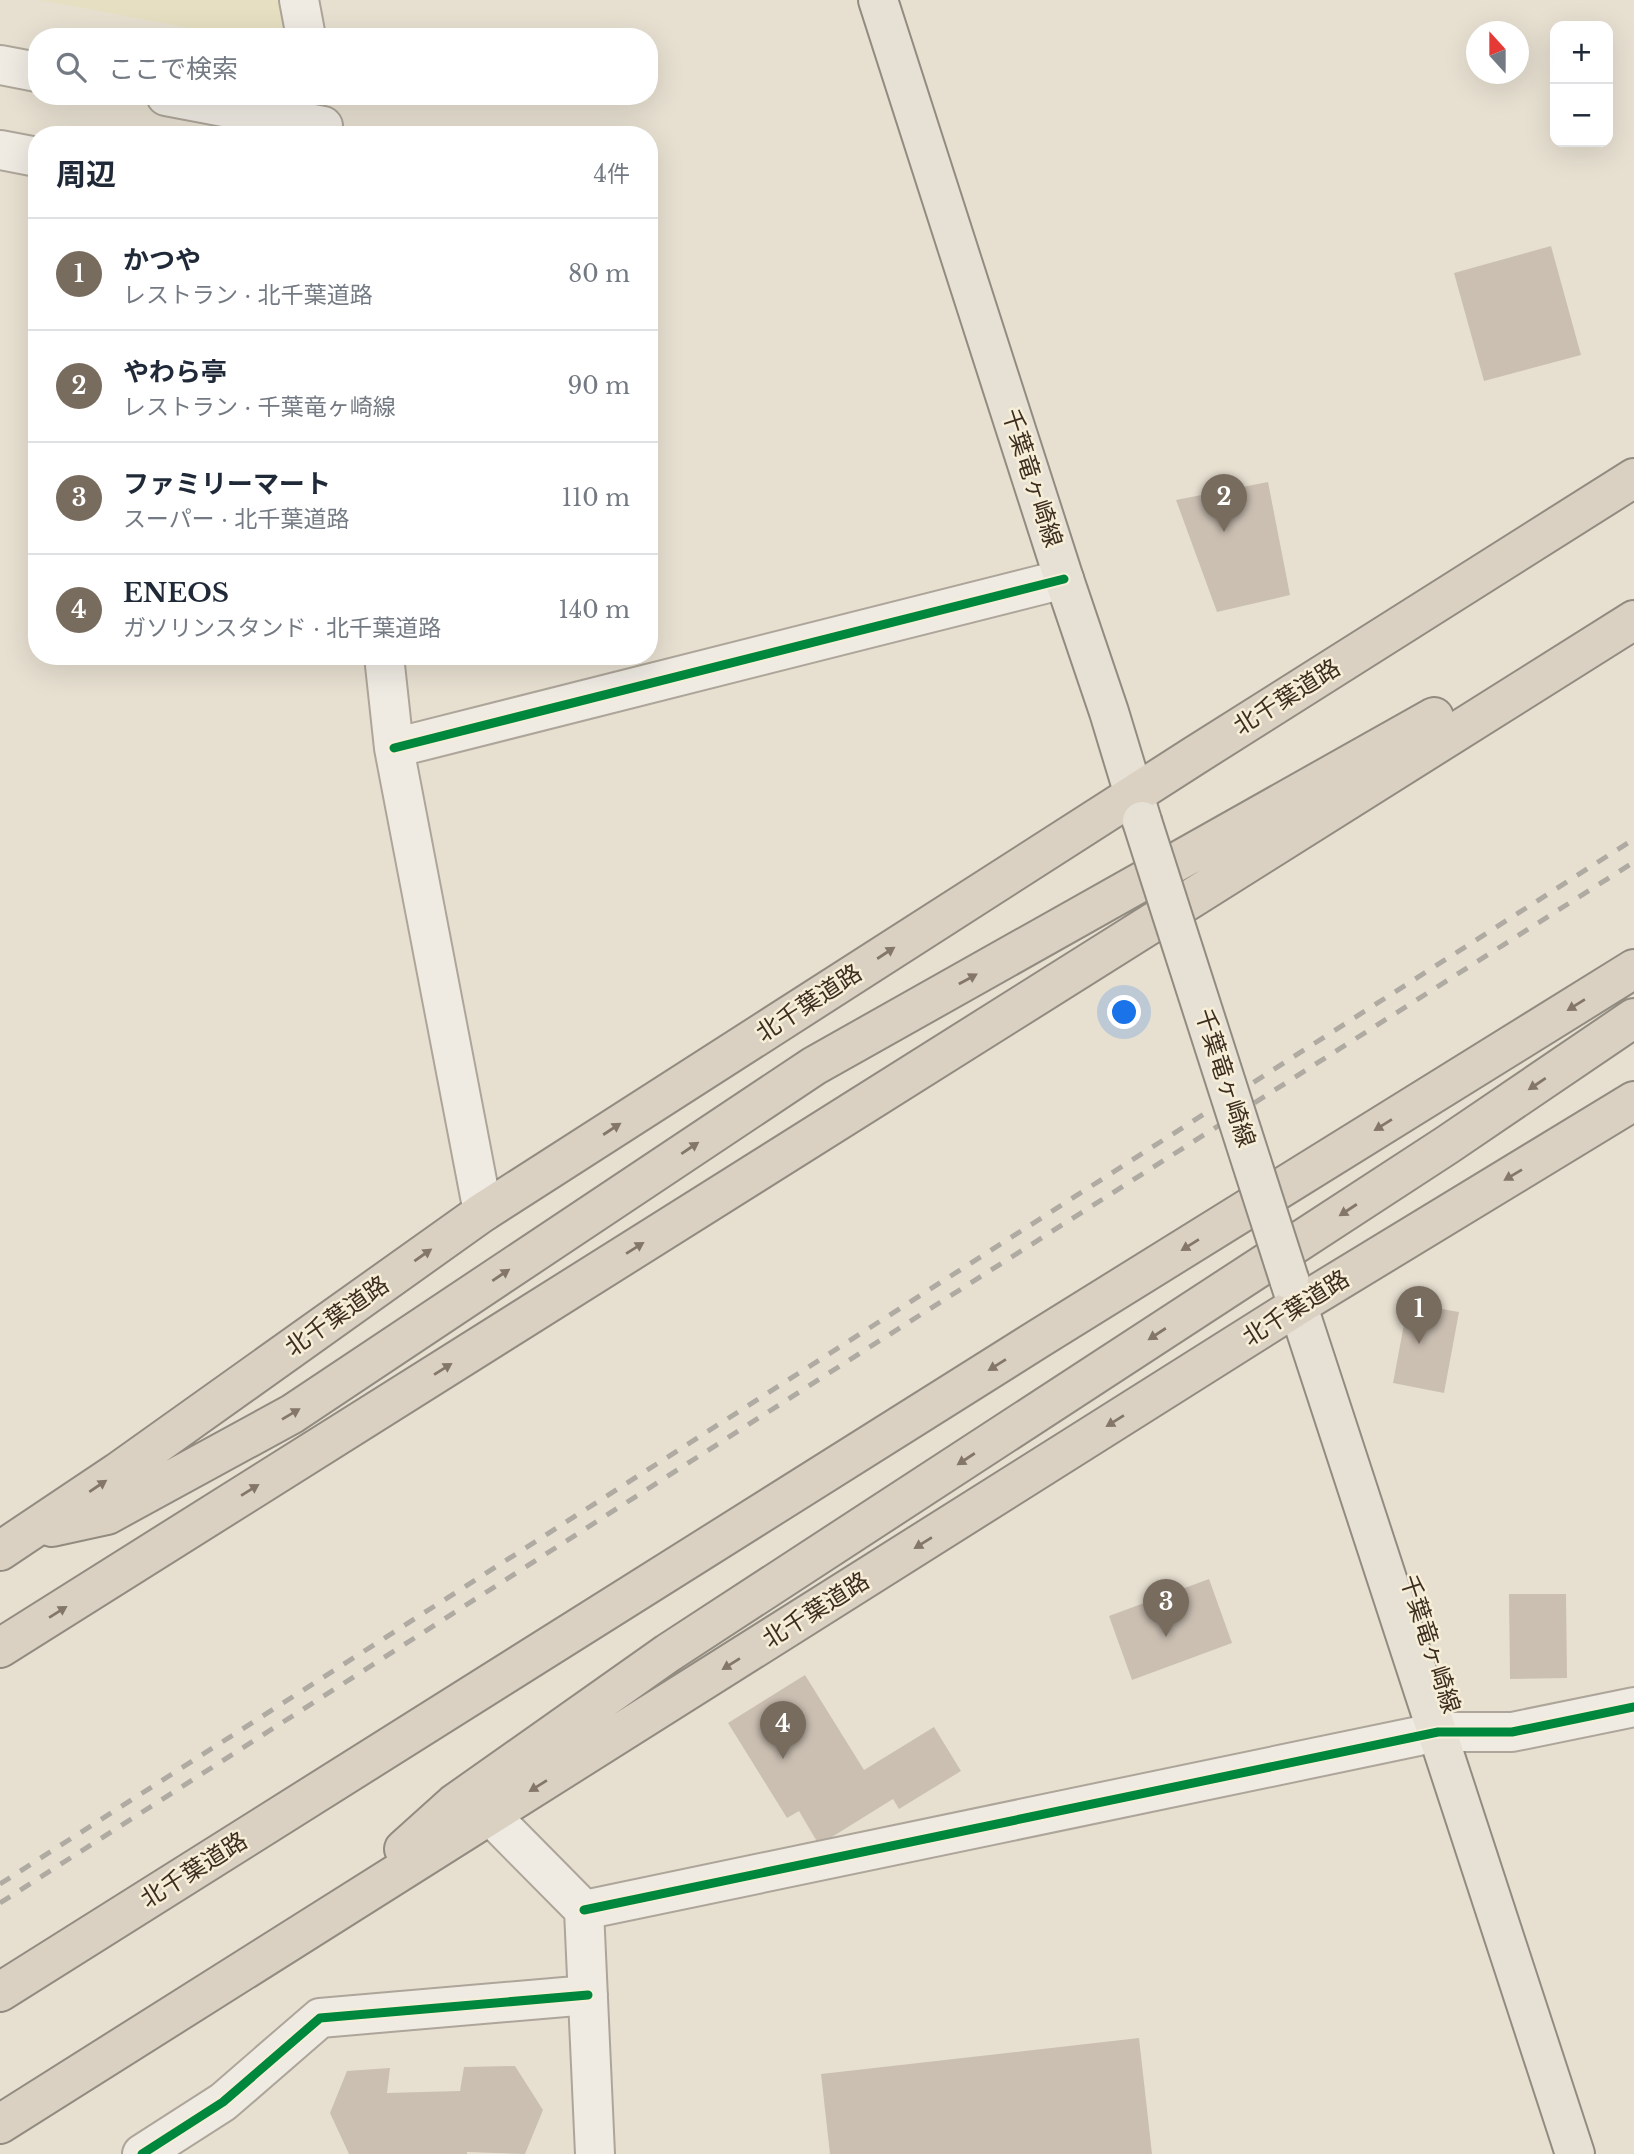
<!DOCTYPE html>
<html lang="ja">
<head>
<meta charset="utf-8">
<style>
	body { margin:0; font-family:"Libre Baskerville","Noto Sans JP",serif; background:#f6f6f7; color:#1f2937 }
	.controls { position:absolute; right:21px; top:21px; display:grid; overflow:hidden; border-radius:14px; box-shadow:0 7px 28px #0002 }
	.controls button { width:63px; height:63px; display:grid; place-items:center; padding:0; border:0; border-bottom:2px solid #e0e1e3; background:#fff; color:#1f2937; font:35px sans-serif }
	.compass { position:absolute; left:1466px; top:21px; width:63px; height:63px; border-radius:50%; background:#fff; box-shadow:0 7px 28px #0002; rotate:339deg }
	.you { position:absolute; left:1125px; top:1013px; width:24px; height:24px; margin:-18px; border:5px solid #fff; border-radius:50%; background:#1a73e8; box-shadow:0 0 0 10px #1a73e833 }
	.badge { display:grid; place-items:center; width:46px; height:46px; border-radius:50%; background:#786c5e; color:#fff; font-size:23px; font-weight:700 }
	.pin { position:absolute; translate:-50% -58px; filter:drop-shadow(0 2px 4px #0008) }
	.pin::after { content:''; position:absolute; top:37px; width:24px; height:21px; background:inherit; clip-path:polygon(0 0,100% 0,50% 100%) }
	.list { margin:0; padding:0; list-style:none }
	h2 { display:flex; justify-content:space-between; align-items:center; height:91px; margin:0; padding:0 28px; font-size:30px }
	h2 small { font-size:23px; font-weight:400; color:#747a83 }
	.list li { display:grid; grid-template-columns:46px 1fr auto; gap:21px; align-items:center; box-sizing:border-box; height:112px; padding:0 28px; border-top:2px solid #e0e1e3 }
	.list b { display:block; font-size:26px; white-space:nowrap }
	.list p { margin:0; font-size:23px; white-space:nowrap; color:#747a83 }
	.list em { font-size:23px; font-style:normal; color:#747a83 }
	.icon { flex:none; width:38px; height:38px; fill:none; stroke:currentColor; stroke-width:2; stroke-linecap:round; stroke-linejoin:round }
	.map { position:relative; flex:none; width:1634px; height:2154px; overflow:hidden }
	.search { position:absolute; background:#fff; box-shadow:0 7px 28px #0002; left:28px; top:28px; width:630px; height:77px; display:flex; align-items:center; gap:18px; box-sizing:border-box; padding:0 24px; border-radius:28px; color:#747a83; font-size:26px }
	.panel { position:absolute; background:#fff; box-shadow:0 7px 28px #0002; left:28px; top:126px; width:630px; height:539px; border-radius:28px }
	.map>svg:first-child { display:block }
</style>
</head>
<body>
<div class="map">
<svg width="1634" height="2154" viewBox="0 0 1634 2154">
	<rect width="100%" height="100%" fill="#e7e0d1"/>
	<path fill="#e6dfc2" d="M40 0H294L301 37H237Z"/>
	<path fill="#cbbfb2" d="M1551 246 1581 355 1484 381 1454 273Z
		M1268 482 1290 595 1217 612 1176 500Z
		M1408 1303 1459 1312 1444 1393 1393 1383Z
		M1209 1579 1232 1643 1132 1680 1109 1616Z
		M1509 1594H1566L1567 1678 1510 1679Z
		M805 1675 864 1770 934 1727 961 1771 899 1809 893 1799 819 1845 799 1811 787 1818 728 1723Z
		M1139 2038 1152 2154H830L821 2074Z
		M515 2066 543 2110 525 2154 467 2152V2154H349L330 2113 347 2071 390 2068 387 2093 460 2091 464 2067Z"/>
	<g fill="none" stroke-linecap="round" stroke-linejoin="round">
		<g stroke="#ada599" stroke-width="42">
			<path id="minor" d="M299 0 306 37
				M0 65 37 72
				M166 96 323 126
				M0 150 37 157
				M384 656 394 748 483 1212
				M394 748 1064 579
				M491 1816 584 1910 595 2154
				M584 1910 1438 1732H1512L1634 1707
				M142 2154 223 2102 320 2018 588 1995"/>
		</g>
		<g stroke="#928b80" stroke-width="42">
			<path id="major" d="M878 0 1064 579 1109 712 1142 821
				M1289 1279 1575 2154"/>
		</g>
		<g stroke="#928b80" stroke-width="42">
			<path id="highway" d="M52 1527 107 1515 292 1414 814 1066 1434 717
				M0 1551 118 1472 483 1212 1194 756 1634 478
				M0 1648 1634 620
				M404 1849 454 1804 668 1653 1447 1145 1634 1018
				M0 1992 1038 1339 1634 969
				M0 2124 1297 1306 1634 1101"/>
		</g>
		<use href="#minor" stroke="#efebe3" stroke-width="38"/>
		<use href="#major" stroke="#e6e1d4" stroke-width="38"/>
		<use href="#highway" stroke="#dad1c2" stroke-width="38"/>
		<path stroke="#afaaa2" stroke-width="5" stroke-dasharray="12 12" stroke-linecap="butt" d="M0 1884 1634 839
			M0 1903 865 1350 1634 862"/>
		<g stroke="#928b80" stroke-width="42" stroke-linecap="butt">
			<path id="major-bridge" d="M1142 821 1289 1279"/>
		</g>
		<use href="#major-bridge" stroke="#e6e1d4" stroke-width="38"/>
		<g stroke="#f7eed8" stroke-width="13">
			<path id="cycleway" d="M394 748 1064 579
				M584 1910 1438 1732H1512L1634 1707
				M142 2154 223 2102 320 2018 588 1995"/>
		</g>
		<use href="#cycleway" stroke="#00873e" stroke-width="9"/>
	</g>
	<defs><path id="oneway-solid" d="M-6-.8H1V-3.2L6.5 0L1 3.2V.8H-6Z" transform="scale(1.75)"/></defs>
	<g fill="#847769">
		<use href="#oneway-solid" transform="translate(886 953) rotate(-33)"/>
		<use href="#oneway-solid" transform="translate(968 979) rotate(-29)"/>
		<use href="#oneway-solid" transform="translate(1576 1005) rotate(148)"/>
		<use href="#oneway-solid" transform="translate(1537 1084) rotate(146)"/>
		<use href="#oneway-solid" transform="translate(1383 1125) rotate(148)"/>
		<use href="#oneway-solid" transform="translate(612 1129) rotate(-33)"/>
		<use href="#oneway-solid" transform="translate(690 1148) rotate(-34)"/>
		<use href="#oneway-solid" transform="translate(1513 1175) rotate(149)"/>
		<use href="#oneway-solid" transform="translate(1348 1210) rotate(147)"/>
		<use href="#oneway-solid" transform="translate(1190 1245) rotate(148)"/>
		<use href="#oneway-solid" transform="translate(635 1248) rotate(-32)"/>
		<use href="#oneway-solid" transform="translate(423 1255) rotate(-35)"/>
		<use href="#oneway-solid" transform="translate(501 1275) rotate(-34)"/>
		<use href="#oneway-solid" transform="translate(1157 1334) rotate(147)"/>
		<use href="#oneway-solid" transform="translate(997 1365) rotate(148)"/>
		<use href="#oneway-solid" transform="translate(443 1369) rotate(-32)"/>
		<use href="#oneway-solid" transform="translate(291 1414) rotate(-31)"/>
		<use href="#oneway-solid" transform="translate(1115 1421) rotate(148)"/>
		<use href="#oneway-solid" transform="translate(966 1459) rotate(147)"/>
		<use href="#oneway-solid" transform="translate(98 1486) rotate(-34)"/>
		<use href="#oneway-solid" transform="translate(250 1490) rotate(-32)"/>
		<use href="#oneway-solid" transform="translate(923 1543) rotate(148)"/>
		<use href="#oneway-solid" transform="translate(58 1612) rotate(-32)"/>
		<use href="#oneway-solid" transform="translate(731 1664) rotate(148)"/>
		<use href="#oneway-solid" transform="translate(538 1786) rotate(148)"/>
	</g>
	<g text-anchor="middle" stroke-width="5" stroke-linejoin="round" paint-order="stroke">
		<g font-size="24" fill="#3d2e20" stroke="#f7eed8">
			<text transform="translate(1032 478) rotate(72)" y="8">千葉竜ヶ崎線</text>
			<text transform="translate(1287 697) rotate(-32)" y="8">北千葉道路</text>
			<text transform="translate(809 1003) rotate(-33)" y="8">北千葉道路</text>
			<text transform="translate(1225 1078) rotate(72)" y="8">千葉竜ヶ崎線</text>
			<text transform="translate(1296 1308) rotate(-32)" y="8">北千葉道路</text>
			<text transform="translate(337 1316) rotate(-35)" y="8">北千葉道路</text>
			<text transform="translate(816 1610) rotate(-32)" y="8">北千葉道路</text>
			<text transform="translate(1430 1644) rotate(72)" y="8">千葉竜ヶ崎線</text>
			<text transform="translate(194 1870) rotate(-32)" y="8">北千葉道路</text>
		</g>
	</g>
</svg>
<div class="controls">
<button>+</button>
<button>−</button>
</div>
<svg class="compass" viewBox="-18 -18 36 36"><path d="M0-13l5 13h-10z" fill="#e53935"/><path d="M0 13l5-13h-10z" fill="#747a83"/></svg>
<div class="you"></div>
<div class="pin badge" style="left:1419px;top:1344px">1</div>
<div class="pin badge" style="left:1224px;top:532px">2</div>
<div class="pin badge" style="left:1166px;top:1637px">3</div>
<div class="pin badge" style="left:783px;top:1759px">4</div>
<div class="search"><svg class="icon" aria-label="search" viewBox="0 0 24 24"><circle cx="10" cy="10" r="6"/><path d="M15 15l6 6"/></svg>ここで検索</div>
<section class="panel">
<h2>周辺<small>4件</small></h2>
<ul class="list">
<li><span class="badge">1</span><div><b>かつや</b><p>レストラン · 北千葉道路</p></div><em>80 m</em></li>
<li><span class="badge">2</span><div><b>やわら亭</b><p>レストラン · 千葉竜ヶ崎線</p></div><em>90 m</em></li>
<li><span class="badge">3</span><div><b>ファミリーマート</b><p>スーパー · 北千葉道路</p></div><em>110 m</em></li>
<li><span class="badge">4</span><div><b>ENEOS</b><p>ガソリンスタンド · 北千葉道路</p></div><em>140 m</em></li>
</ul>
</section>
</div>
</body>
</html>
